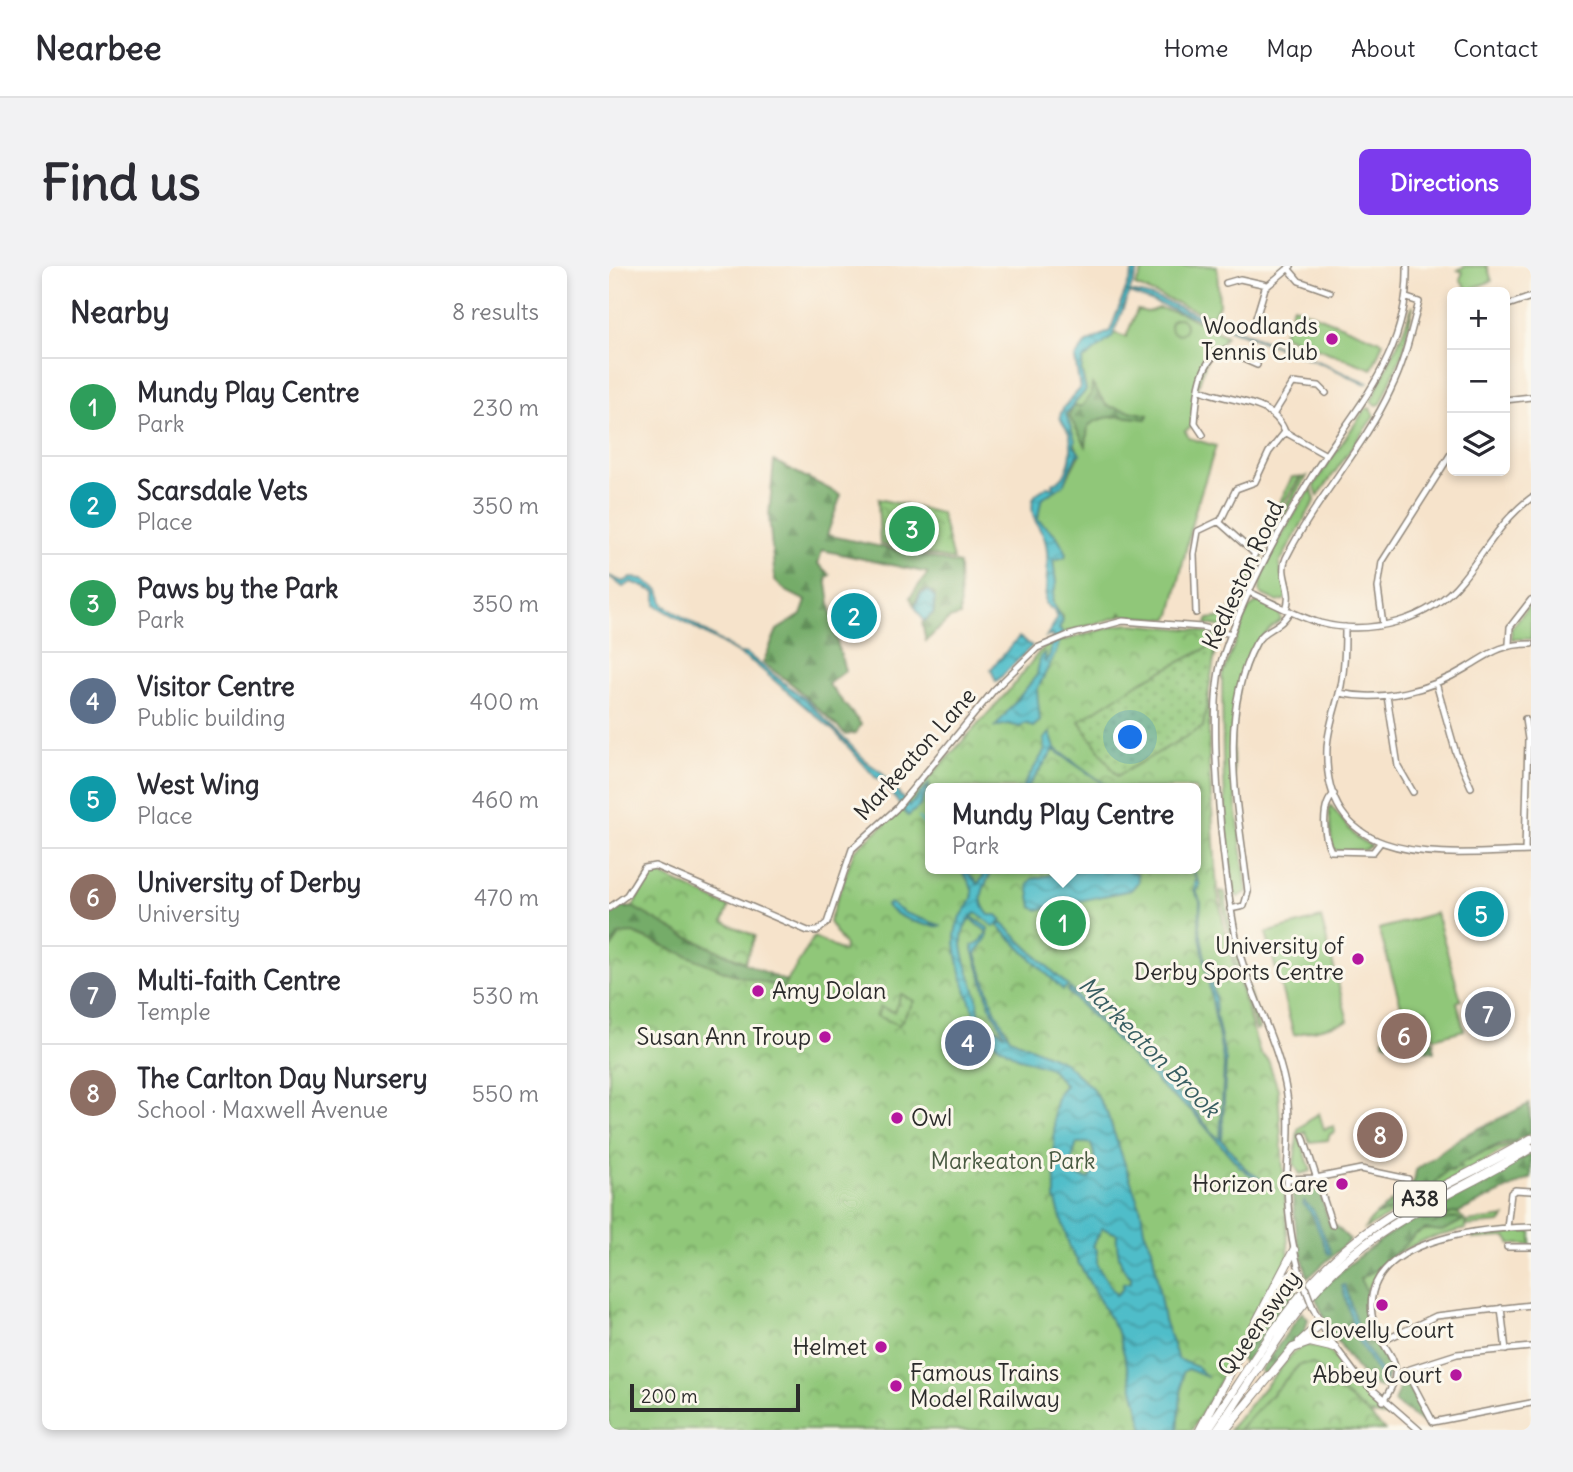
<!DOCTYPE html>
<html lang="en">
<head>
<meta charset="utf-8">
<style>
	body { margin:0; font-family:Delius,sans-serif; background:#f2f2f3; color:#2b2b33 }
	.controls { position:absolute; right:21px; top:21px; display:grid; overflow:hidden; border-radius:10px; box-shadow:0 4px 10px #0003 }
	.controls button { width:63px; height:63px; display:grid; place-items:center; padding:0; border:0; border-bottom:2px solid #e1e1e2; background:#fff; color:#2b2b33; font:35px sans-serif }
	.scale { position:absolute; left:21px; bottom:18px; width:170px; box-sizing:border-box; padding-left:7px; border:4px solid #2b2b2b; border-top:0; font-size:19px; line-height:24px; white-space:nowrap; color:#2b2b2b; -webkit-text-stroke:5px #fbf7ec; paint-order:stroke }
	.you { position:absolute; left:522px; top:472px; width:24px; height:24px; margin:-18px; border:5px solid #fff; border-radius:50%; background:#1a73e8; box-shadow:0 0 0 10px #1a73e833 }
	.badge { display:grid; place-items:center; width:46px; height:46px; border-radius:50%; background:#7c3aed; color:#fff; font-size:23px; font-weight:700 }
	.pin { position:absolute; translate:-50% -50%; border:4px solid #fff; box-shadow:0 2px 7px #0006 }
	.popup { position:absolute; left:316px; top:517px; width:276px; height:91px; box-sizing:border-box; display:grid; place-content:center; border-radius:10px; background:#fff; filter:drop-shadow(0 2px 5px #0005); font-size:23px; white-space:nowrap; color:#7c7c81 }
	.popup b { font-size:26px; color:#2b2b33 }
	.popup::after { content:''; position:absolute; left:50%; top:100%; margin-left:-14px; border:14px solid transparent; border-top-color:#fff }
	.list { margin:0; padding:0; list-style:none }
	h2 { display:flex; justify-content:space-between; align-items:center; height:91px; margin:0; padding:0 28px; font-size:30px }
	h2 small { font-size:23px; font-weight:400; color:#7c7c81 }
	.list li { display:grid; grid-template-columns:46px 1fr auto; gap:21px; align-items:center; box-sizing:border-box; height:98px; padding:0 28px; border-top:2px solid #e1e1e2 }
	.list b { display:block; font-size:26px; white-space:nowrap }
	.list p { margin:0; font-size:23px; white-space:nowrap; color:#7c7c81 }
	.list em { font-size:23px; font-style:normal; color:#7c7c81 }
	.icon { flex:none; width:38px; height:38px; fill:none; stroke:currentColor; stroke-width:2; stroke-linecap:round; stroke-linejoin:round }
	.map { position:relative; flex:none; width:922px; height:1164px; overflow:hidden; border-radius:10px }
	header { display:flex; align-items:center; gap:42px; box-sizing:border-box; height:98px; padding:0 35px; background:#fff; border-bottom:2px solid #e1e1e2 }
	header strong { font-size:33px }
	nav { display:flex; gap:38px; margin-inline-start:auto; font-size:24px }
	.intro { display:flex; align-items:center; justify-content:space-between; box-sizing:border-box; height:168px; padding:0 42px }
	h1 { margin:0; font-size:49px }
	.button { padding:18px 32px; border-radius:10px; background:#7c3aed; color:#fff; font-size:24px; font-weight:700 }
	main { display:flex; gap:42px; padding:0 42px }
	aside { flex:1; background:#fff; border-radius:10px; box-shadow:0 4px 10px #0003 }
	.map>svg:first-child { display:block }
</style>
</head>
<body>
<header>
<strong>Nearbee</strong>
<nav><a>Home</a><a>Map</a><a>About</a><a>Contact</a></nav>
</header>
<div class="intro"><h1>Find us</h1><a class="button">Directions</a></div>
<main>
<aside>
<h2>Nearby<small>8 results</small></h2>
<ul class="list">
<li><span class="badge" style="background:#2e9e5b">1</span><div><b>Mundy Play Centre</b><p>Park</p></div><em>230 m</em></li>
<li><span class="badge" style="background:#0f9aa8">2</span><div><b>Scarsdale Vets</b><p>Place</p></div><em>350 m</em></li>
<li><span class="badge" style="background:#2e9e5b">3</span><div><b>Paws by the Park</b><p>Park</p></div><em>350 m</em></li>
<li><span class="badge" style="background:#5c6f8a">4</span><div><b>Visitor Centre</b><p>Public building</p></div><em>400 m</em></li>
<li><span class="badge" style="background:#0f9aa8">5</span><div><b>West Wing</b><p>Place</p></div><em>460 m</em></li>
<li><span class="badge" style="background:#8d6e63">6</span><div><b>University of Derby</b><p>University</p></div><em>470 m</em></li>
<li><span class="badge" style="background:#6b7280">7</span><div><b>Multi-faith Centre</b><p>Temple</p></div><em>530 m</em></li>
<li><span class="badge" style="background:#8d6e63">8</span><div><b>The Carlton Day Nursery</b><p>School · Maxwell Avenue</p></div><em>550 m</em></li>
</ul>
</aside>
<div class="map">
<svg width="922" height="1164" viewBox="0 0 922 1164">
	<defs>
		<pattern id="forest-firs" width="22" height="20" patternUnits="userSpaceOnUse" patternTransform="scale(1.75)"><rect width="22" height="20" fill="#74ac69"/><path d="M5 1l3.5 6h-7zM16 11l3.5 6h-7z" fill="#5f8c57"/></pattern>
		<pattern id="park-crowns" width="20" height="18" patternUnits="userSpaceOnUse" patternTransform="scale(1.75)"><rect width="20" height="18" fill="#90c779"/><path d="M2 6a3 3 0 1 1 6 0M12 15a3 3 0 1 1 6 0" fill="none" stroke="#76a263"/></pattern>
		<pattern id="garden-dots" width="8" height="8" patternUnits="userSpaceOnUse" patternTransform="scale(1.75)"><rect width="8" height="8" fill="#90c779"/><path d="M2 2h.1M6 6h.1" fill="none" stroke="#76a263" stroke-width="1.8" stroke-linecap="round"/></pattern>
		<pattern id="water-waves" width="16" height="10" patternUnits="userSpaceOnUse" patternTransform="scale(1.75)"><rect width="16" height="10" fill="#50bdc9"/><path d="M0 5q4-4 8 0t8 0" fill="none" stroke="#439aa3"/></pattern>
	</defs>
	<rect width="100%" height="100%" fill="#fbf7ec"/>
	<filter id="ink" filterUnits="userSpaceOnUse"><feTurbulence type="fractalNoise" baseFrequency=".0143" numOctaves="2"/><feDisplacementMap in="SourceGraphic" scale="14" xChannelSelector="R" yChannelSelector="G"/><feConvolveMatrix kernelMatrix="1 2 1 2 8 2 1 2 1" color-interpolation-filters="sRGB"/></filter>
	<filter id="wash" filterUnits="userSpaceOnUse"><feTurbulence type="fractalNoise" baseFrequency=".00686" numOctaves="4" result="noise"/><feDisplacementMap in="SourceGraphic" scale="28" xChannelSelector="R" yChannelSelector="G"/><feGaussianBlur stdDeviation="1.57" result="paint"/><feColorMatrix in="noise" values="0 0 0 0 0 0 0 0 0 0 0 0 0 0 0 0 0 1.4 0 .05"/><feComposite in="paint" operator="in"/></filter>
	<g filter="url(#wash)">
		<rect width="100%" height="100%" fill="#f6e3cb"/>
		<path fill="#90c779" stroke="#5e7952" stroke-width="2" d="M536 0H608L610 39 603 51 526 20Z
			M856 0H878L883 15 859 24 851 13 854 6 849 4Z
			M804 39 795 83 772 138 768 139 762 135 791 73Z
			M684 40 774 76 763 103 673 69Z
			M549 42 573 47 617 70 608 82 601 77 596 83 599 89 586 130 584 160 576 165 580 172 607 180 585 248 562 349 559 353 517 350 512 347V350L454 367 450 363 454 352 443 336 447 317 444 294 456 291 457 286 447 269 429 254V237L438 226 440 228 455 218 470 189 456 151 461 141 477 124 472 103 474 94 505 67 517 71 528 44 539 46Z
			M761 142 765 150 709 230 705 219 756 143Z
			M698 210 660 278 621 358 613 361 597 358 599 353 617 351C644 305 665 257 693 212Z
			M683 211H691L668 247 666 246Z
			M703 223 706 234 670 298 678 322 677 333 669 336 652 328C644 314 691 235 703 223Z
			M650 335 670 342 672 354C597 406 630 548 638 626L629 631 625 627 619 580 614 500 613 410 639 343Z
			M922 336V373H903L902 363Z
			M722 540 747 571 762 580 756 584 728 585 723 581 720 543Z
			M611 625 616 626C621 674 640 717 650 763L647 764 627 699Z
			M827 647 852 734 848 736 855 764 825 772 817 744 795 750 770 663Z
			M712 652 739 755 685 769 657 667Z
			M710 847 715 863 725 860 726 866 721 868 719 874 701 876 696 866 690 869 702 905 691 908 685 898 689 863Z
			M909 876 756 963C766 938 817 927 837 905H844C859 887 888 883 909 876Z
			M847 945 856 955 857 963 817 973 784 989C793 982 804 965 816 964 829 962 836 965 849 957L847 951 825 957Z
			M896 951 891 957 858 960V956Z
			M919 965 922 966V979L902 978 897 971 864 973V969Z
			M773 1000 757 1025 750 1013Z
			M697 1079 719 1083 749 1123 780 1151 763 1148 762 1151 726 1121 712 1104 703 1098H691L630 1164H620L685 1086Z"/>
		<path fill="url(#forest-firs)" stroke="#506c4a" stroke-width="2" d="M483 118 498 140 539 149 537 153C518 150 495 147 479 160L477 180 460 150 464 140H473L482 128Z
			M165 195 232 229 218 269 350 298 351 350 340 353 317 375 313 357 325 347 326 328 318 324 311 326 305 339 301 331 319 307 213 284 209 298 221 309 217 312 226 368 236 405 219 418 252 458 247 467 237 469 184 419 154 397 168 364 192 349 197 335 177 325 166 315 160 250Z
			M17 637V642L24 641 74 669 222 736 223 753 6 675 0 685V648Z
			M795 754 825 776V786L775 776V772L785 770 784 758Z
			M920 838 922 867C906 878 899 874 885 881 879 883 854 896 849 899L853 902 837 905 826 917 795 933 779 946 767 949 805 916 807 904 852 871Z
			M922 888V912L850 946 832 950 825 957 847 951 853 955 833 965 816 963 806 969 773 1000 751 1013 757 1025 760 1065 781 1103 775 1122C750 1121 714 1052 706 1030 771 964 841 931 922 888Z
			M696 916 709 922 722 962 727 960 741 974 699 1012 688 971 683 925 686 920Z
			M686 1018 689 1025 673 1042 636 1097 632 1094C644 1070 657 1025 686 1018Z
			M693 1046 699 1053 695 1068 655 1110 651 1105Z
			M794 1112 819 1156 818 1160 785 1136Z"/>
		<path fill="url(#park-crowns)" stroke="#5e7952" stroke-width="2" fill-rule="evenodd" d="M561 60a8 8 0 1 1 16 0a8 8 0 1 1-16 0Z
			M269 233 332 247 344 294 271 278Z
			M524 358 589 364 611 372 600 413V497L608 624 618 675 645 768 651 787 659 794 669 823 680 994 583 1164H0V685L12 668 24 667 120 707 174 722 205 671 235 686 236 680 220 656 245 585 287 548 404 420 430 386 439 379 509 359ZM321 522H587V603H321Z
			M40 608 53 609 120 641 114 656 146 670 136 696 74 669 24 641Z
			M691 1098H703L712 1104 726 1121 760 1148 775 1164H630Z"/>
		<path fill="url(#garden-dots)" stroke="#5e7952" stroke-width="2" d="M604 379 607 381 594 461 508 510 470 455 533 415Z
			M292 728 305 735 290 759 268 750 271 741 285 746Z"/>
		<path fill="url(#water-waves)" stroke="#3e747a" stroke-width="2" fill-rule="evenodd" d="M526 0H531L520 26C545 29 570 41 592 50 648 71 705 94 758 117L755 118 718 99 520 27 503 71 474 94 472 105 477 124 457 148 466 174 465 180 471 188 467 190 455 218C433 237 433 220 429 254L447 269 457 286 456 291 444 294 447 317 443 336 454 355 450 363 453 366 448 384 428 424 431 455 424 461 417 457 411 461 399 458 386 461 428 409 431 391 436 387V395L441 389 444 369 437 371 448 353 445 345 436 337C437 319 442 283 434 269 428 258 421 249 424 234 426 225 435 225 438 220L445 222 444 217C461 212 464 186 461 171 460 163 452 158 451 150L454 142 471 123 466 92 476 78 501 65Z
			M0 310 14 316 22 312 34 313 50 324 55 339 130 387 138 388 197 434 259 497 272 506 300 540 321 517 311 540 299 550 273 515 266 511 226 466 145 397 47 339V326L23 316 14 321Z
			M320 325 326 332 324 347 315 355 306 341 312 328Z
			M410 371 423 380 387 416 382 403Z
			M441 467 446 482 501 522 445 484 418 522H413L436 484 435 473Z
			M351 603H356L369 618 379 603H384C376 620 365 632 380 649H388L393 654 385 661 368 647 362 650 379 662V670L367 688 385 742 401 772 455 796 484 823 498 847 532 944 535 964 543 982 555 1054 569 1093 588 1101 598 1111 579 1103 574 1106 569 1164H535L510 1069 461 982 446 932 445 844 449 827 456 819 441 802 408 791 365 764 371 761C362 741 345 691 346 671 347 637 382 640 351 603ZM361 652 378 666 372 675 363 680 381 740 396 769 381 758 373 759C369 748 370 738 367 727 360 703 343 674 361 652ZM468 877H481C487 887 487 903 480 913L468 910 463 893ZM493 962 508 968C507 980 510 1003 522 1011V1016L514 1018 513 1024 507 1029 488 999V984L484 980Z
			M469 603H518L528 607 529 616 522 624 428 644 423 641 419 619 423 613Z
			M583 603 591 619 587 625 592 637 590 658 597 699 606 729 607 749 617 795 613 874 636 902 657 917 655 920 630 900 582 844 559 827 458 725 461 722C498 765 541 802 582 840 593 851 598 865 611 873L615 799 590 665 591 635 585 624 587 613Z
			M281 637 296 647 333 660C318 662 289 652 277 640Z
			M393 657 459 720 454 724 389 660Z
			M695 935 705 945 722 987 719 988 703 948 694 938Z
			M736 1019 753 1075 776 1113 773 1114 748 1073 733 1020Z"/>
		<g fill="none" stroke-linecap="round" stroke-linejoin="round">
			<path stroke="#50bdc9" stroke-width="2" d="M310 552 321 565"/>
		</g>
	</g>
	<g filter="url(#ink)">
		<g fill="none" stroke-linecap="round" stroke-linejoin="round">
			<g stroke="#90877b" stroke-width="8">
				<path id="minor" d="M679 2 690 15 721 26
					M617 17 631 13 658 19
					M896 40 922 31
					M647 52 656 22 682 0
					M592 124C619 136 665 133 676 166
					M896 134 922 131
					M664 149 684 117 710 120 717 127
					M594 169 586 157C588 132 589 95 614 84L648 99
					M610 256 645 287
					M640 301 649 280
					M642 327C664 337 687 350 711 357 761 370 820 355 853 314 876 286 892 254 922 232
					M677 343C685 324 669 309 677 292 707 232 755 182 782 123 796 95 802 65 810 36L798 32
					M587 347 585 288 589 265 612 254 627 223 646 216 660 186 676 166 717 189
					M774 359 769 322 773 296 843 186
					M736 361C736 381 736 400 732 420 727 441 719 461 718 482 713 606 840 587 922 585
					M900 378 901 361 922 334
					M827 417 847 487 862 521
					M730 427C772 436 820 425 857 402 882 387 891 378 922 378
					M778 430 789 500 804 526
					M916 453 919 473 916 585
					M725 528C712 539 714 570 722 585L764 586 771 577
					M0 642 18 629 35 602 46 600 199 665H208L218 657 243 583 287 543 385 424 428 382 457 370 514 355 592 361 623 368
					M621 643 635 640 639 626C630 547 607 451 647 377 655 362 672 363 681 345
					M694 870 723 959
					M678 913 707 912 752 903 799 913
					M898 962 902 927 906 924 922 925
					M898 981H922
					M692 1010C682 978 678 943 678 909 679 883 682 855 678 829 671 781 646 738 632 692 616 636 596 446 613 393 634 330 668 267 703 210 747 140 800 90 798 0
					M704 1042 719 1071 748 1110 810 1164
					M892 1042 897 1084
					M774 1075 827 1050 922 1039
					M795 1105 848 1088 922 1081
					M797 1105 824 1156 922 1137
					M774 1135C805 1093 769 1088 763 1049 752 974 871 962 922 961"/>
			</g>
			<g stroke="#90877b" stroke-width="10">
				<path id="highway" d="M672 1018 684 1008H691
					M691 1076 712 1057
					M591 1164 685 984
					M598 1164C652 1086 690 1011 772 956 819 924 873 903 922 873
					M608 1164C652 1103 684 1036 744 988 798 943 863 919 922 882
					M616 1164 684 1082 701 1076 726 1082"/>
			</g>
			<use href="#minor" stroke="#fff" stroke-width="5"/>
			<use href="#highway" stroke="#fff" stroke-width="8"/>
			<g stroke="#90877b" stroke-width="8" stroke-linecap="butt">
				<path id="minor-bridge" d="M693 1013 704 1042"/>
			</g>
			<use href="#minor-bridge" stroke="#fff" stroke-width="5"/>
		</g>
	</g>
	<g fill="#b5179e" stroke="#fbf7ec" stroke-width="2.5">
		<circle cx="723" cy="73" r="7"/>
		<circle cx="749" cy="693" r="7"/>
		<circle cx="149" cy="725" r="7"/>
		<circle cx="216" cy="771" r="7"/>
		<circle cx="288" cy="852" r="7"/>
		<circle cx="733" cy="918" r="7"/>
		<circle cx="773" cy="1039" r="7"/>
		<circle cx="272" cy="1081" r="7"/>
		<circle cx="847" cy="1109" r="7"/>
		<circle cx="287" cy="1120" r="7"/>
	</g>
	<g text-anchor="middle" stroke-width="6" stroke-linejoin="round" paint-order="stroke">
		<rect fill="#fbf7ec" stroke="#696865" stroke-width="2" x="785" y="915.5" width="52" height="35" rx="5"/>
		<g font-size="21" font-weight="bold" fill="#2b2b2b">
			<text x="811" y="940">A38</text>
		</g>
		<g font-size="23" fill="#2b2b2b" stroke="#fbf7ec" text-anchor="end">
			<text x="709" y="68">Woodlands<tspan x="709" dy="26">Tennis Club</tspan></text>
			<text x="735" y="688">University of<tspan x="735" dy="26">Derby Sports Centre</tspan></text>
			<text x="163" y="733" text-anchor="start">Amy Dolan</text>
			<text x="202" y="779">Susan Ann Troup</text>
			<text x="302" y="860" text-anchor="start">Owl</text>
			<text x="719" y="926">Horizon Care</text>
			<text x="773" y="1072" text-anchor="middle">Clovelly Court</text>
			<text x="258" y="1089">Helmet</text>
			<text x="301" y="1115" text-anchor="start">Famous Trains<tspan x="301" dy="26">Model Railway</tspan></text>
			<text x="833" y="1117">Abbey Court</text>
		</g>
		<g font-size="23" fill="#2b2b2b" stroke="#fbf7ec">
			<text transform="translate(634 309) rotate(-65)" y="8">Kedleston Road</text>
			<text transform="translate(306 488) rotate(-48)" y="8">Markeaton Lane</text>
			<text transform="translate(650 1057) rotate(-54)" y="8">Queensway</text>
		</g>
		<g font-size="23" fill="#495a42" stroke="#fbf7ec">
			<text x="404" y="903">Markeaton Park</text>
		</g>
		<g font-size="24" font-style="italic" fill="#385e62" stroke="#fbf7ec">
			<text transform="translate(540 781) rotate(45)" y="8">Markeaton Brook</text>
		</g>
	</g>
</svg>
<div class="controls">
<button>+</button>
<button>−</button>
<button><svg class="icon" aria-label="layers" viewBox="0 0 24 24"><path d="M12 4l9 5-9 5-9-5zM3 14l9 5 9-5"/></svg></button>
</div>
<div class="scale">200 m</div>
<div class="you"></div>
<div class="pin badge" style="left:454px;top:657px;background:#2e9e5b">1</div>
<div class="popup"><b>Mundy Play Centre</b>Park</div>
<div class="pin badge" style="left:245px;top:350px;background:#0f9aa8">2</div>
<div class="pin badge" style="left:303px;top:263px;background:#2e9e5b">3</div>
<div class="pin badge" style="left:359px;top:777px;background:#5c6f8a">4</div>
<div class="pin badge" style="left:872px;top:648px;background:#0f9aa8">5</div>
<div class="pin badge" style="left:795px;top:770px;background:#8d6e63">6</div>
<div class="pin badge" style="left:879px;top:748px;background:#6b7280">7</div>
<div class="pin badge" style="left:771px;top:869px;background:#8d6e63">8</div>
</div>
</main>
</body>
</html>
